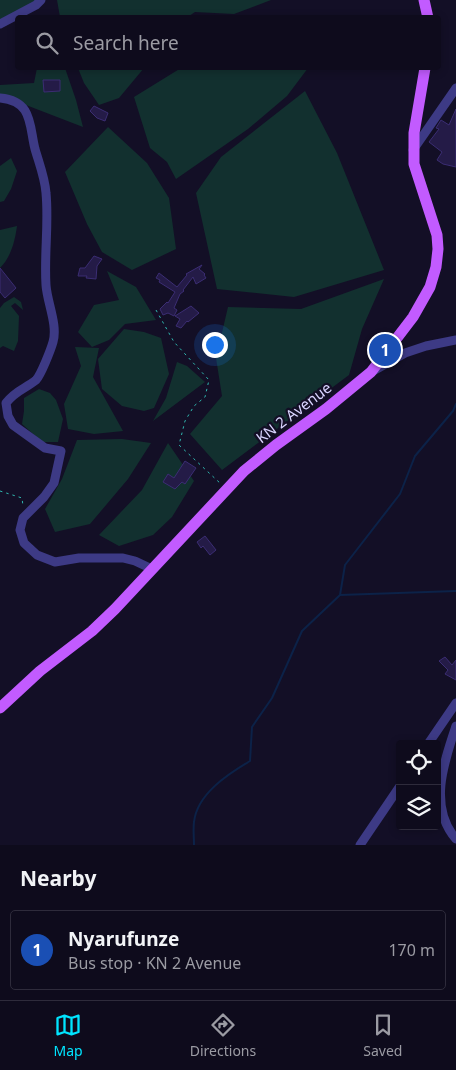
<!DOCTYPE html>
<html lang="en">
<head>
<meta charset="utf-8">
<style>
	body { margin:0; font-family:"Noto Sans",sans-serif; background:#171425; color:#f1f3f6 }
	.controls { position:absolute; right:15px; bottom:15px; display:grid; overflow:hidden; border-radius:5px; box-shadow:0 2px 8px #0003 }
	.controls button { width:45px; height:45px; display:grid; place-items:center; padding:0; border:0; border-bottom:1px solid #2e2b3b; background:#0e0b1c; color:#f1f3f6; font:25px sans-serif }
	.you { position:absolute; left:214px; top:344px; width:18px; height:18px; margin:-12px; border:4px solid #fff; border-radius:50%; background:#1a73e8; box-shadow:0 0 0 8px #1a73e833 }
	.badge { display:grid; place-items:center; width:32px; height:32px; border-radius:50%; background:#00e5ff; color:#fff; font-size:16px; font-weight:700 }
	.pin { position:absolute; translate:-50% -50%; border:2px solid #fff; box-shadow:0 1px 5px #0006 }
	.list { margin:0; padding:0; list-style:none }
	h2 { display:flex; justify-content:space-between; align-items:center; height:65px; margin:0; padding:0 20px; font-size:21px }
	h2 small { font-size:16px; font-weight:400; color:#9b9ba3 }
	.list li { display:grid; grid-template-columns:32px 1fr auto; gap:15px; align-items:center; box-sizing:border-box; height:80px; margin:0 10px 10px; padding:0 10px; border:1px solid #2e2b3b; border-radius:5px }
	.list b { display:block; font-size:19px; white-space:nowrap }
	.list p { margin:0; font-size:16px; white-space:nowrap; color:#9b9ba3 }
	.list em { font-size:16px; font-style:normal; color:#9b9ba3 }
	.icon { flex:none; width:28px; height:28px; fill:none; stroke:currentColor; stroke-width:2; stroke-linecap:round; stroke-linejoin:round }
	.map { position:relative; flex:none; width:456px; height:845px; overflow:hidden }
	.search { position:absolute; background:#0e0b1c; box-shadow:0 2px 8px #0003; left:15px; right:15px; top:15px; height:55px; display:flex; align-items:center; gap:12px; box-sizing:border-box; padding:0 18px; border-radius:5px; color:#9b9ba3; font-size:19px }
	.sheet { height:155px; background:#0e0b1c }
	nav { display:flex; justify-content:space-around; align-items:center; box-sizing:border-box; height:70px; border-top:1px solid #2e2b3b; background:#0e0b1c; font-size:14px; color:#9b9ba3 }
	nav a { display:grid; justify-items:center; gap:2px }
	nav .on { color:#00e5ff }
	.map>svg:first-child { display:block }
</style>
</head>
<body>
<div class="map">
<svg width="456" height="845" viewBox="0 0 456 845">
	<rect width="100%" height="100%" fill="#130f26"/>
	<path fill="#12302f" d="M0 0H38L0 24Z
		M57 0H271L234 14 195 12 186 18 60 17Z
		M37 68H65L76 100 83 127 0 95V85L34 83Z
		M78 68H144L119 98 99 105 84 83Z
		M181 68H308L287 96 248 129 176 179 167 162 150 148 134 97Z
		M305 91 337 153 384 270 294 297 217 289 196 193 221 157Z
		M108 127 147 163 169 198 176 249 132 270 102 252 87 224 65 172Z
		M11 158 17 171 11 189 4 201 0 202V166Z
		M17 226C15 241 11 257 0 268V230Z
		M107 271 136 287 156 320 125 324 109 340 92 347 78 332 94 305 119 300Z
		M384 279 362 329 349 375 222 470 190 434 222 396 216 358 228 307 301 309Z
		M14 297 21 302 23 310 15 303 11 306 19 316 18 341 14 351 3 346 0 348V308L4 303Z
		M124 329 144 332 161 338 169 374 154 408 144 411 122 406 102 389 98 359Z
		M75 347 99 348 93 377 123 431 94 434 68 429 64 404 81 366Z
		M177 362 187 366 205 382 153 421 166 398Z
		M39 389 50 393 56 400 63 419 58 442H42L22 424 24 411V398Z
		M122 439 151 443 128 479 90 524 55 532 45 509 62 479 77 440Z
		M168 443 194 481 172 517 153 535 119 546 99 535 142 490Z"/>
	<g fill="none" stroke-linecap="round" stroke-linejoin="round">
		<path stroke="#0c2248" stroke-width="2" d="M340 595 345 565 400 494 415 456 453 411 456 404
			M194 845C194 837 193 829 194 822 197 794 228 774 250 761L252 727 272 698 302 631 340 595 456 591"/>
	</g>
	<path fill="#241b47" stroke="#3b2d73" d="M43 80H60V91L44 92Z
		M94 106 108 113 105 121 97 118 90 111Z
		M456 109V167L443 164 437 160 442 152 429 142 439 129 436 128 441 120 449 125Z
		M94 256 102 259 97 266 96 279 86 278 87 276H78L80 268H85Z
		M202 265 199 269 205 274 204 275 206 278 196 284 193 277 183 290 184 291 180 294 174 308 177 310 174 316 168 313 163 315 160 309 167 302 168 303 175 292 159 282 160 280 156 278 159 273 177 287 187 275 186 274Z
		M0 268 16 288 5 298 0 292Z
		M191 306 199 313 188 322 187 321 181 328 176 326 180 319 175 316Z
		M185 461 196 468 185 484 182 482 175 489 163 482 168 474 174 478Z
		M205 536 216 550 210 555 203 546 201 548 197 542Z
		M445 657 452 665 456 660V680L445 674 448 670 439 661Z"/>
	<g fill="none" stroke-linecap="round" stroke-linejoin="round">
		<path stroke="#2fb8b0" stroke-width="1" stroke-dasharray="2.5 4" stroke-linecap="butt" d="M156 310 174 342 209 380 205 397 194 406 185 421 179 445 221 484
			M0 491 22 498 23 506"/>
		<path stroke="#3d3a85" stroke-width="9" d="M0 24 36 5 41 0
			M0 98C33 101 29 125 35 149 39 163 45 178 46 193 49 224 44 254 46 285 47 302 58 325 53 342 51 349 41 375 36 380 25 389 16 390 6 403L8 416 13 425 45 448 61 451 54 483 44 497 23 518 20 530 24 543 37 555 55 562 79 558H123L135 561 152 569
			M413 150 456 88
			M373 371 405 353 426 346 456 340
			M456 726C444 762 428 807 456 839
			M428 744 456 703
			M360 845 400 786"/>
		<path stroke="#c25bff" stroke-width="11" d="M424 0 428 18
			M0 708 40 671 92 631 115 609 244 471 276 445 326 409 371 372 413 317 430 287 436 267 438 249 437 235 414 164V133L425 68"/>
	</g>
	<g text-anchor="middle" stroke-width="4.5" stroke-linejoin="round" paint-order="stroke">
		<g font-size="15" fill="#d9d4ff" stroke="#130f26">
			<text transform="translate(294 413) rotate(-37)" y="5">KN 2 Avenue</text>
		</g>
	</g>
</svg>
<div class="controls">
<button><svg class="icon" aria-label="locate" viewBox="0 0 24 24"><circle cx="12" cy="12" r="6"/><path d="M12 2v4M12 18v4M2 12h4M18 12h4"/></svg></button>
<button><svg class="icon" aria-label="layers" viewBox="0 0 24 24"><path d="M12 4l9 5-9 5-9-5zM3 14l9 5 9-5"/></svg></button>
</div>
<div class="you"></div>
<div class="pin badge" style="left:385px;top:350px;background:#1a4fb4">1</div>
<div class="search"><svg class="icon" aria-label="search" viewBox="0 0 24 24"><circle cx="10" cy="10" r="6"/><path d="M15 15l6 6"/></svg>Search here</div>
</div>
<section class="sheet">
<h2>Nearby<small></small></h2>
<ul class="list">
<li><span class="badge" style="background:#1a4fb4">1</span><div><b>Nyarufunze</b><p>Bus stop · KN 2 Avenue</p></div><em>170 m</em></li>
</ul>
</section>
<nav>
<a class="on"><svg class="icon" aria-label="map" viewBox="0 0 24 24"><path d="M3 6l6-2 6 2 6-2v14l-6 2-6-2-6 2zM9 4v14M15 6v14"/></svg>Map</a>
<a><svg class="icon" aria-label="directions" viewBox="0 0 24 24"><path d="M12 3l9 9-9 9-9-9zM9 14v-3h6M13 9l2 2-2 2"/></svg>Directions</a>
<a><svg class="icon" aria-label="saved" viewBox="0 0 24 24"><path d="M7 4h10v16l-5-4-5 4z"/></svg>Saved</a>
</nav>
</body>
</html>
